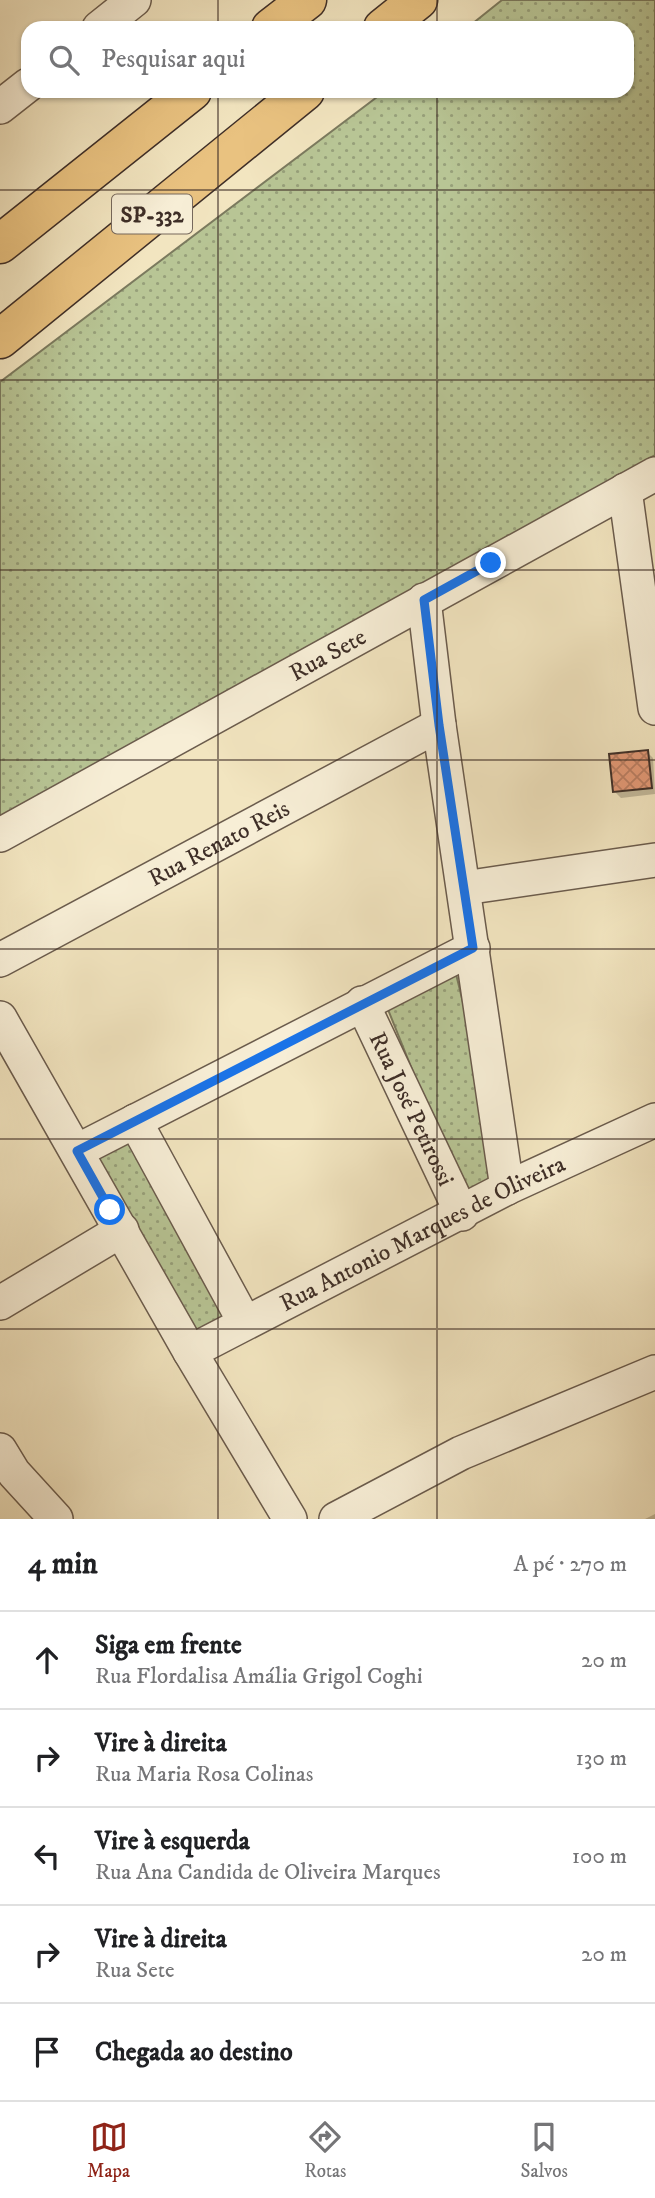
<!DOCTYPE html>
<html lang="pt">
<head>
<meta charset="utf-8">
<style>
	body { margin:0; font-family:"IM FELL DW Pica",serif; background:#f6f6f6; color:#202124 }
	.stop { position:absolute; width:21px; height:21px; margin:-16px; border:5px solid #1a73e8; border-radius:50%; background:#fff }
	.stop.end { background:#1a73e8; border-color:#fff; box-shadow:0 2px 7px #0008 }
	.list { margin:0; padding:0; list-style:none }
	h2 { display:flex; justify-content:space-between; align-items:center; height:91px; margin:0; padding:0 28px; font-size:30px }
	h2 small { font-size:23px; font-weight:400; color:#757577 }
	.list li { display:grid; grid-template-columns:46px 1fr auto; gap:21px; align-items:center; box-sizing:border-box; height:98px; padding:0 28px; border-top:2px solid #e0e0e0 }
	.list b { display:block; font-size:26px; white-space:nowrap }
	.list p { margin:0; font-size:23px; white-space:nowrap; color:#757577 }
	.list em { font-size:23px; font-style:normal; color:#757577 }
	.icon { flex:none; width:38px; height:38px; fill:none; stroke:currentColor; stroke-width:2; stroke-linecap:round; stroke-linejoin:round }
	.map { position:relative; flex:none; width:655px; height:1519px; overflow:hidden }
	.search { position:absolute; background:#fff; box-shadow:0 2px 5px #0004; left:21px; right:21px; top:21px; height:77px; display:flex; align-items:center; gap:18px; box-sizing:border-box; padding:0 24px; border-radius:21px; color:#757577; font-size:26px }
	.sheet { height:581px; background:#fff }
	nav { display:flex; justify-content:space-around; align-items:center; box-sizing:border-box; height:98px; border-top:2px solid #e0e0e0; background:#fff; font-size:19px; color:#757577 }
	nav a { display:grid; justify-items:center; gap:4px }
	nav .on { color:#8f2418 }
	.map>svg:first-child { display:block }
</style>
</head>
<body>
<div class="map">
<svg width="655" height="1519" viewBox="0 0 655 1519">
	<defs>
		<pattern id="park-dots" width="8" height="8" patternUnits="userSpaceOnUse" patternTransform="scale(1.75)"><rect width="8" height="8" fill="#b8c595"/><path d="M2 2h.1M6 6h.1" fill="none" stroke="#97a07a" stroke-width="1.8" stroke-linecap="round"/></pattern>
		<pattern id="building-cross-hatch" width="8" height="8" patternUnits="userSpaceOnUse" patternTransform="scale(1.75)"><rect width="8" height="8" fill="#e39976"/><path d="M0 0l8 8M0 8l8-8" fill="none" stroke="#b97d61"/></pattern>
	</defs>
	<rect width="100%" height="100%" fill="#f2e5c0"/>
	<filter id="stains"><feTurbulence type="fractalNoise" baseFrequency=".00286" numOctaves="4"/><feColorMatrix values="0 0 0 0 .2 0 0 0 0 .09 0 0 0 0 .02 0 0 0 .5 -.17"/></filter>
	<radialGradient id="worn" r=".72"><stop offset=".6" stop-color="#630" stop-opacity="0"/><stop offset="1" stop-color="#630" stop-opacity=".3"/></radialGradient>
	<path fill="url(#park-dots)" stroke="#7b7a5e" stroke-width="2" d="M502 0H655V455L0 820V382L385 91H627V28H467Z
		M456 974 506 1177 462 1194 387 1007Z
		M130 1136 230 1317 193 1341 90 1153Z"/>
	<path fill="#0003" d="M647 752 653 758 655 794 621 798 615 792Z
		M655 1514V1519H645Z"/>
	<path fill="url(#building-cross-hatch)" stroke="#3e2e27" stroke-width="2" d="M648 750 652 788 613 792 609 754Z"/>
	<g fill="none" stroke-linecap="round" stroke-linejoin="round">
		<g stroke="#6b5c4d" stroke-width="36">
			<g id="minor">
				<path d="M99 28 134 0"/>
				<path d="M0 107 28 85"/>
				<path d="M625 490 655 708"/>
				<path d="M424 600 439 725 507 1188"/>
				<path id="s1" d="M0 835 655 474"/>
				<path d="M464 888 655 860"/>
				<path id="s2" d="M0 960 439 725"/>
				<path id="s3" d="M362 1003 462 1214"/>
				<path d="M0 1018 190 1352 290 1519"/>
				<path d="M135 1121 244 1321"/>
				<path d="M77 1151 473 948"/>
				<path d="M0 1303 122 1230"/>
				<path id="s4" d="M190 1352 507 1188 655 1120"/>
				<path d="M0 1450 14 1473 56 1519"/>
				<path d="M336 1519 461 1453 655 1372"/>
			</g>
		</g>
		<g stroke="#3e2e27" stroke-width="41">
			<path id="highway" d="M271 28 307 0
				M383 28 418 0
				M0 244 192 91
				M0 339 305 91"/>
		</g>
		<use href="#minor" stroke="#f7eed6" stroke-width="33"/>
		<use href="#highway" stroke="#e9c280" stroke-width="38"/>
	</g>
	<g fill="none" stroke-linecap="round" stroke-linejoin="round">
		<path stroke="#1a73e8" stroke-width="9" d="M110 1210 77 1151 473 948 439 725 424 600 491 563"/>
	</g>
	<path fill="none" stroke="#3e2e27" stroke-width="2" stroke-opacity="0.55" d="M218 0V28M437 0V28M218 91V1519M437 91V1519M0 190H655M0 380H655M0 570H655M0 760H655M0 949H655M0 1139H655M0 1329H655"/>
	<g text-anchor="middle" stroke-width="6" stroke-linejoin="round" paint-order="stroke">
		<rect fill="#f7eed6" stroke="#76685c" stroke-width="2" x="112" y="194.5" width="80" height="39" rx="5"/>
		<g font-size="23" font-weight="bold" fill="#3e2e27">
			<text x="152" y="222">SP-332</text>
		</g>
		<g font-size="24" fill="#3e2e27" stroke="#f7eed6">
			<text dy="8" stroke="none"><textPath href="#s1" startOffset="374">Rua Sete</textPath></text>
			<text dy="8" stroke="none"><textPath href="#s2" startOffset="248">Rua Renato Reis</textPath></text>
			<text dy="8" stroke="none"><textPath href="#s3" startOffset="117">Rua José Petirossi</textPath></text>
			<text dy="8" stroke="none"><textPath href="#s4" startOffset="261">Rua Antonio Marques de Oliveira</textPath></text>
		</g>
	</g>
	<rect width="100%" height="100%" filter="url(#stains)"/>
	<rect width="100%" height="100%" fill="url(#worn)"/>
</svg>
<div class="stop" style="left:110px;top:1210px"></div>
<div class="stop end" style="left:491px;top:563px"></div>
<div class="search"><svg class="icon" aria-label="search" viewBox="0 0 24 24"><circle cx="10" cy="10" r="6"/><path d="M15 15l6 6"/></svg>Pesquisar aqui</div>
</div>
<section class="sheet">
<h2>4 min<small>A pé · 270 m</small></h2>
<ul class="list">
<li><svg class="icon" aria-label="ahead" viewBox="0 0 24 24"><path d="M12 20V5M6 11l6-6 6 6"/></svg><div><b>Siga em frente</b><p>Rua Flordalisa Amália Grigol Coghi</p></div><em>20 m</em></li>
<li><svg class="icon" aria-label="right" viewBox="0 0 24 24"><path d="M7 20v-9h11M14 6l5 5-5 5"/></svg><div><b>Vire à direita</b><p>Rua Maria Rosa Colinas</p></div><em>130 m</em></li>
<li><svg class="icon" aria-label="left" viewBox="0 0 24 24"><path d="M17 20v-9H6M10 6l-5 5 5 5"/></svg><div><b>Vire à esquerda</b><p>Rua Ana Candida de Oliveira Marques</p></div><em>100 m</em></li>
<li><svg class="icon" aria-label="right" viewBox="0 0 24 24"><path d="M7 20v-9h11M14 6l5 5-5 5"/></svg><div><b>Vire à direita</b><p>Rua Sete</p></div><em>20 m</em></li>
<li><svg class="icon" aria-label="arrive" viewBox="0 0 24 24"><path d="M6 21V4h12l-3 4 3 4H6"/></svg><div><b>Chegada ao destino</b></div></li>
</ul>
</section>
<nav>
<a class="on"><svg class="icon" aria-label="map" viewBox="0 0 24 24"><path d="M3 6l6-2 6 2 6-2v14l-6 2-6-2-6 2zM9 4v14M15 6v14"/></svg>Mapa</a>
<a><svg class="icon" aria-label="directions" viewBox="0 0 24 24"><path d="M12 3l9 9-9 9-9-9zM9 14v-3h6M13 9l2 2-2 2"/></svg>Rotas</a>
<a><svg class="icon" aria-label="saved" viewBox="0 0 24 24"><path d="M7 4h10v16l-5-4-5 4z"/></svg>Salvos</a>
</nav>
</body>
</html>
